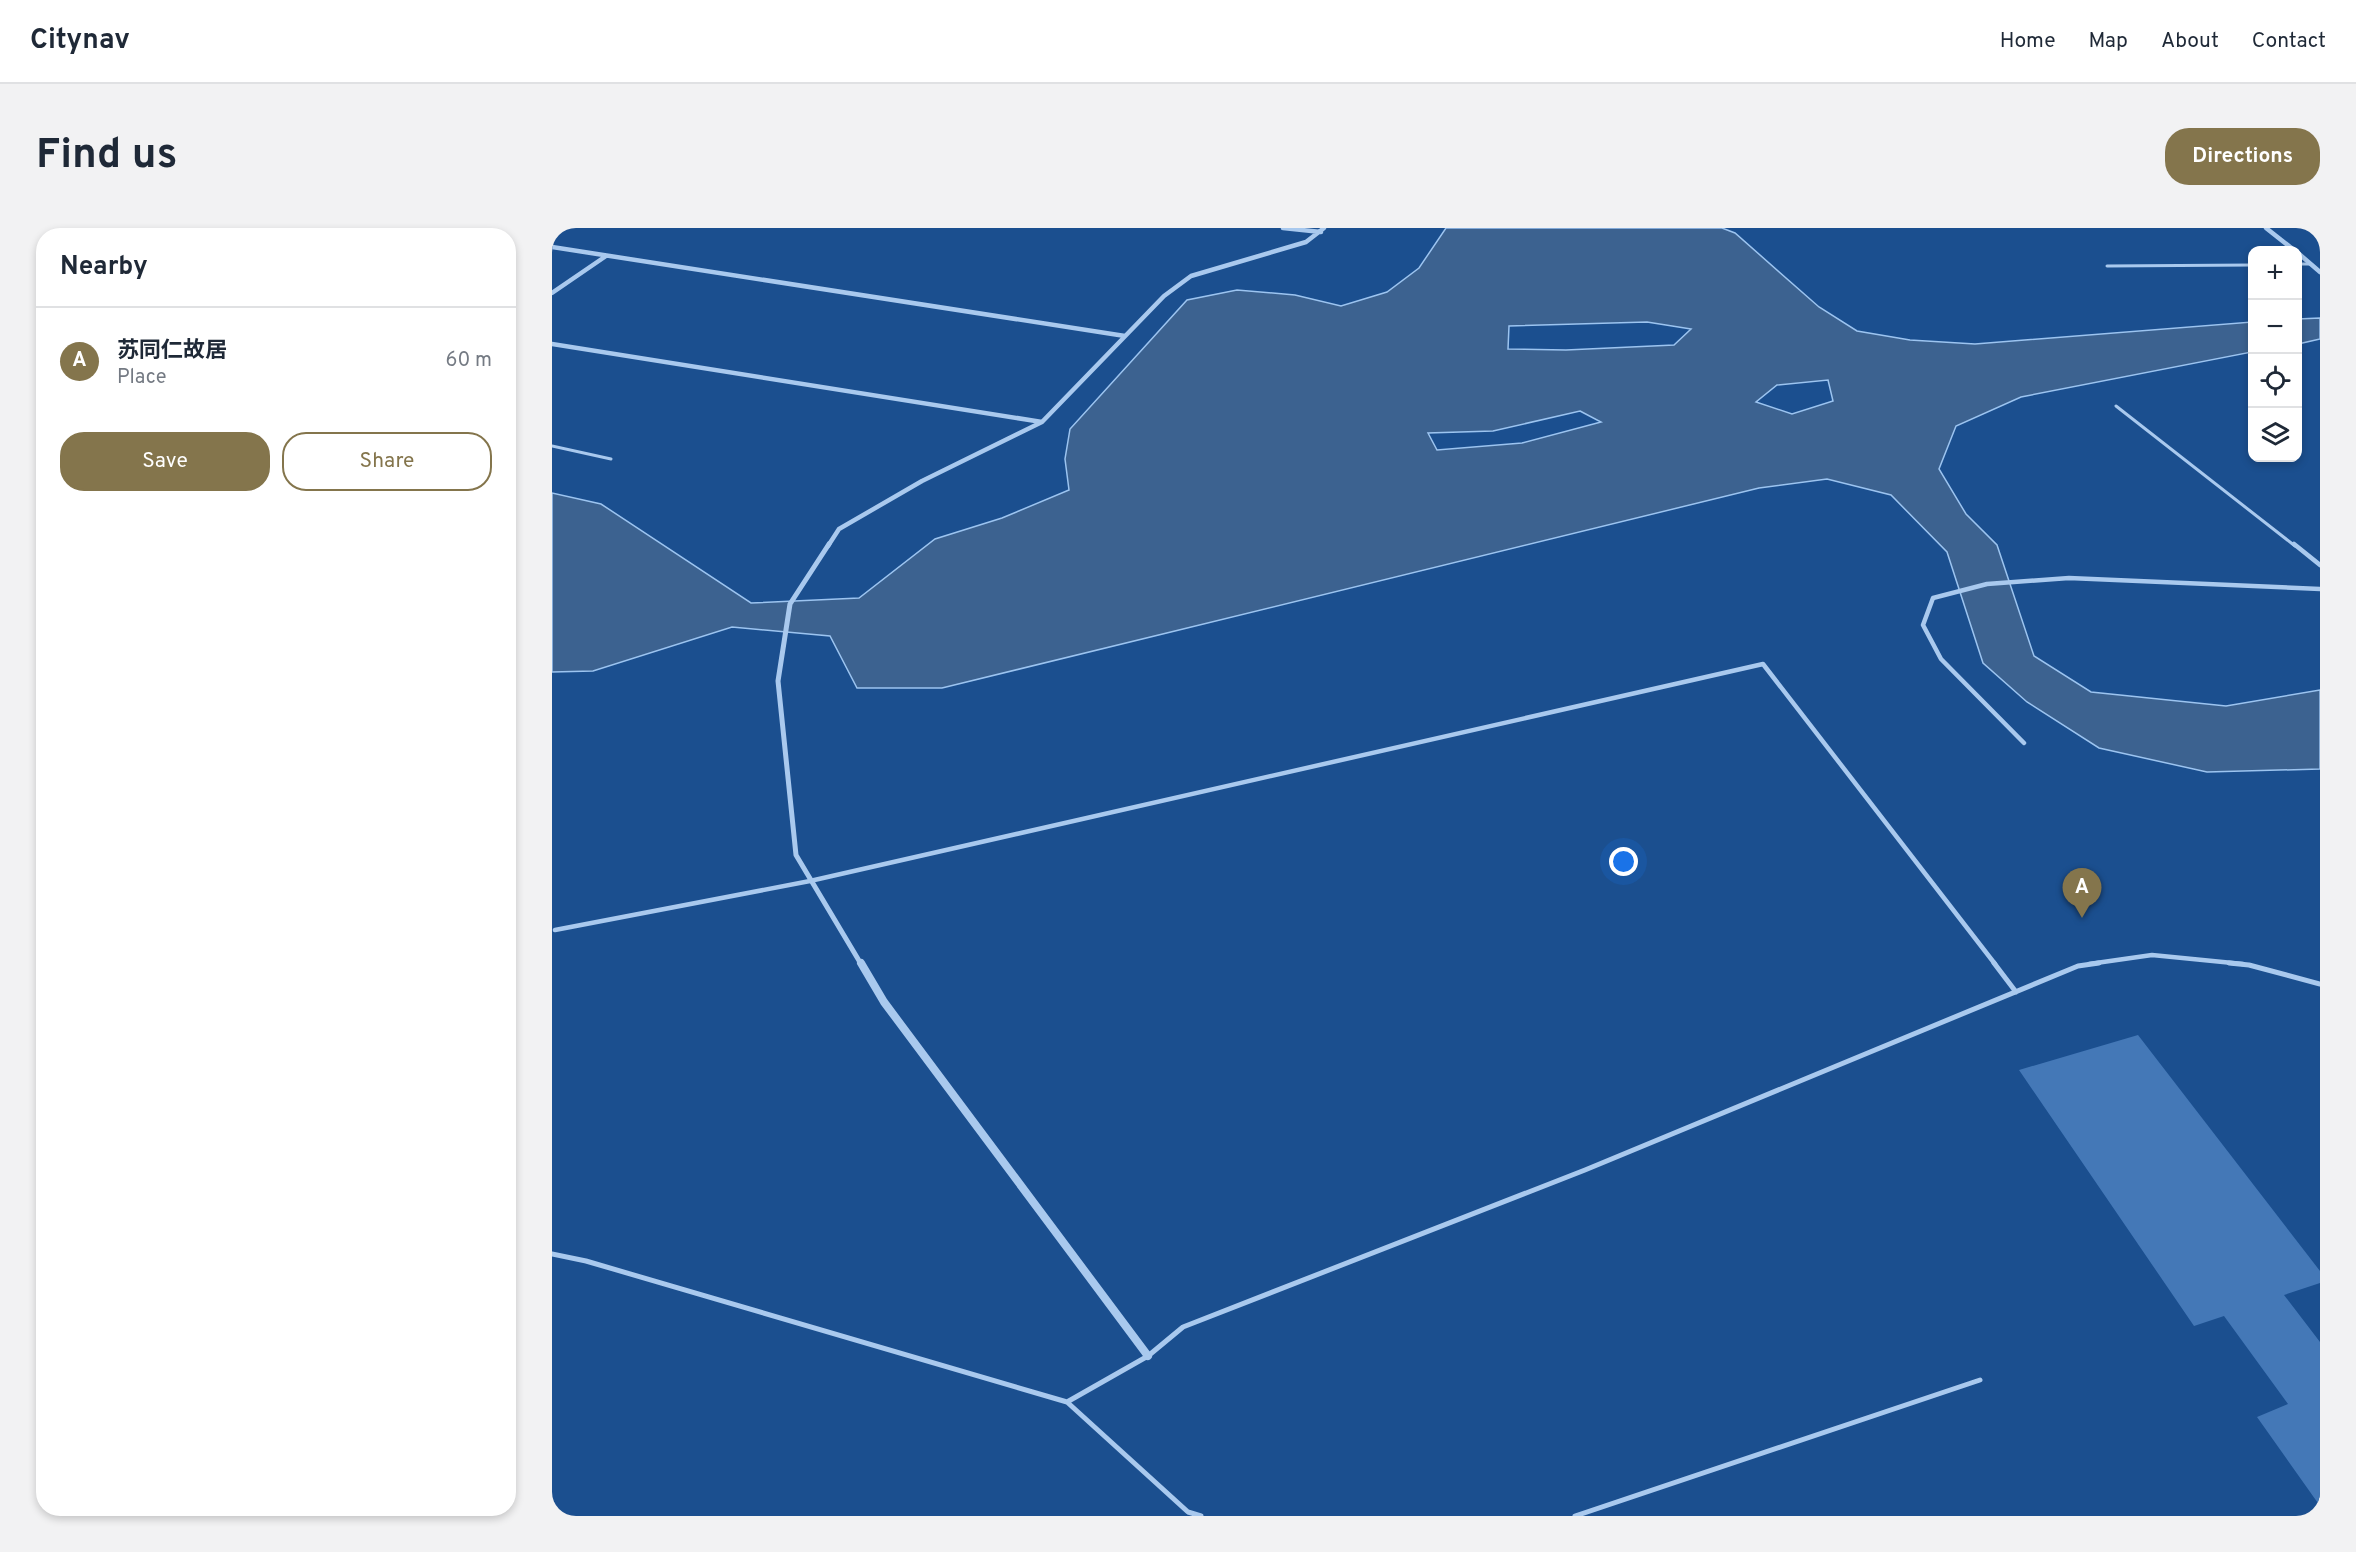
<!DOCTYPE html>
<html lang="en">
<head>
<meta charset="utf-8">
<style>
	body { margin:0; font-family:Overpass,"Noto Sans SC",sans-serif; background:#f2f2f3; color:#1f2937 }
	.controls { position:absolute; right:18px; top:18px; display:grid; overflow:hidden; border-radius:12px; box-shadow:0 3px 9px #0003 }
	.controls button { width:54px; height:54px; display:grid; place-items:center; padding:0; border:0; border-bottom:2px solid #e0e1e3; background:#fff; color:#1f2937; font:30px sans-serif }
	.you { position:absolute; left:1072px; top:634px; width:21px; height:21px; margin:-15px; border:4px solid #fff; border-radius:50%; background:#1a73e8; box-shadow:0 0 0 9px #1a73e833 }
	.badge { display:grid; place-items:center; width:39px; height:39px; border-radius:50%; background:#84754c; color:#fff; font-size:20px; font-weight:700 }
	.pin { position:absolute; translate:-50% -50px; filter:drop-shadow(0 2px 3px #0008) }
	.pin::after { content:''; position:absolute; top:32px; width:21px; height:18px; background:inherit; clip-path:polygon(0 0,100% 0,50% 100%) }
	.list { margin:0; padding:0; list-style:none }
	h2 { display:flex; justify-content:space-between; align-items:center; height:78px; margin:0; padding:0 24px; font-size:26px }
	h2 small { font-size:20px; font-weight:400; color:#747a83 }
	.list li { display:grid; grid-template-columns:39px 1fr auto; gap:18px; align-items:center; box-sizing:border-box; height:108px; padding:0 24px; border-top:2px solid #e0e1e3 }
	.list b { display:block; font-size:22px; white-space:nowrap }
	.list p { margin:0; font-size:20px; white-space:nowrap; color:#747a83 }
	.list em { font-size:20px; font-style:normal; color:#747a83 }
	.actions { display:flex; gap:12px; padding:18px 24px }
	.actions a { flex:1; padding:14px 0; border:2px solid #84754c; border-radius:24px; text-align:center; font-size:21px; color:#84754c }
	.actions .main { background:#84754c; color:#fff }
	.icon { flex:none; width:33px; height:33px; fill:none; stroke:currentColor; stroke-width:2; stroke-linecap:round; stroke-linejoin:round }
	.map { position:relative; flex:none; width:1768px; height:1288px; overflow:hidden; border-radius:24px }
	header { display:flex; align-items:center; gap:36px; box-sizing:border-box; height:84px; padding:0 30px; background:#fff; border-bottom:2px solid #e0e1e3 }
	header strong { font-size:28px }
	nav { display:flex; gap:33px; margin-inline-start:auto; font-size:21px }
	.intro { display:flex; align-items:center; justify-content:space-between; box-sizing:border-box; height:144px; padding:0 36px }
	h1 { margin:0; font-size:42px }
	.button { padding:15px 27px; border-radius:24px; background:#84754c; color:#fff; font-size:21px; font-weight:700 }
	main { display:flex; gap:36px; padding:0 36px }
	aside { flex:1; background:#fff; border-radius:24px; box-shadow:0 3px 9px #0003 }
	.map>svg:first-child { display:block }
</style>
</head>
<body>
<header>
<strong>Citynav</strong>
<nav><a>Home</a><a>Map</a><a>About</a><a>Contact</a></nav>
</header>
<div class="intro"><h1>Find us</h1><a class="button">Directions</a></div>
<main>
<aside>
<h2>Nearby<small></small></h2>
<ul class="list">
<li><span class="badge">A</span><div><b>苏同仁故居</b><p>Place</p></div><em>60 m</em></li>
</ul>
<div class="actions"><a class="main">Save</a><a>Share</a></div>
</aside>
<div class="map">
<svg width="1768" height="1288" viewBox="0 0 1768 1288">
	<rect width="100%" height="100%" fill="#1b4f8f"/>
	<path fill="#3c6290" stroke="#9cc4f0" stroke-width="1.5" fill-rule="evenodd" d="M894 0H1170L1183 5 1267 79 1305 103 1358 112 1423 116 1700 94V124L1469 169 1404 198 1387 241 1414 286 1445 317 1482 428 1539 464 1674 478 1768 462V541L1655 544 1547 520 1475 474 1431 435 1395 324 1339 267 1275 251 1207 260 390 460H305L278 408 180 399 41 443 0 444V265L49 276 199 375 307 370 383 311 450 290 517 262 513 231 518 201 635 72 685 62 743 67 789 78 835 64 867 40ZM1095 94 1139 101 1122 117 1014 122 956 121 957 98ZM1276 152 1281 173 1240 186 1204 174 1225 157ZM1028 183 1049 194 970 215 885 222 876 205 941 203Z
		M1768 90V111L1746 116V91Z"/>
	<path fill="#4478b7" d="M1586 807 1768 1043V1055L1732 1067 1768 1114V1278L1705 1189 1736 1176 1672 1088 1642 1098 1467 842Z"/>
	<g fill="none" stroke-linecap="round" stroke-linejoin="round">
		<path stroke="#a9c9ee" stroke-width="3" d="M1746 36H1759
			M1555 38 1700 37
			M1564 178 1743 318
			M0 218 59 231"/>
		<path stroke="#a9c9ee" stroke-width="4.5" d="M1742 316 1768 337
			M1472 515 1389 431 1371 397 1381 370 1435 356 1517 350 1768 361
			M3 702 258 653 1211 436 1443 736
			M1537 736 1600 727 1691 736"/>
		<path stroke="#a9c9ee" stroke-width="5" d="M1442 735 1464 764
			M1677 735 1697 737 1768 756
			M0 1026 34 1033 515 1174 596 1128 631 1099 1033 942 1526 738 1547 735
			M515 1174 636 1284 649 1288
			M1023 1288 1428 1152"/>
		<path stroke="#a9c9ee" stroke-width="4.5" d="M731 0 769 4
			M1714 0 1742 22
			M0 19 573 108
			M1746 25 1768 44
			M0 65 54 28
			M0 116 490 194 612 68 639 48 754 14 772 0
			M276 318 287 301 370 253 490 194"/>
		<path stroke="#a9c9ee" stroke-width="5" d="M277 316 238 376 226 453 244 627 309 736"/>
		<path stroke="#a9c9ee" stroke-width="8" d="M309 735 332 774 596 1128"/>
	</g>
</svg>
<div class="controls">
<button>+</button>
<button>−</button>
<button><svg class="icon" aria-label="locate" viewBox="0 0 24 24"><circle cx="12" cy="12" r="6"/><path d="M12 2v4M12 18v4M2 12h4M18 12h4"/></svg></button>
<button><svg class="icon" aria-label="layers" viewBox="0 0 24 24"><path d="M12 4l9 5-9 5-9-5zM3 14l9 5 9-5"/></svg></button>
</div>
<div class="you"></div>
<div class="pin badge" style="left:1530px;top:690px">A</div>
</div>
</main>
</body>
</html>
